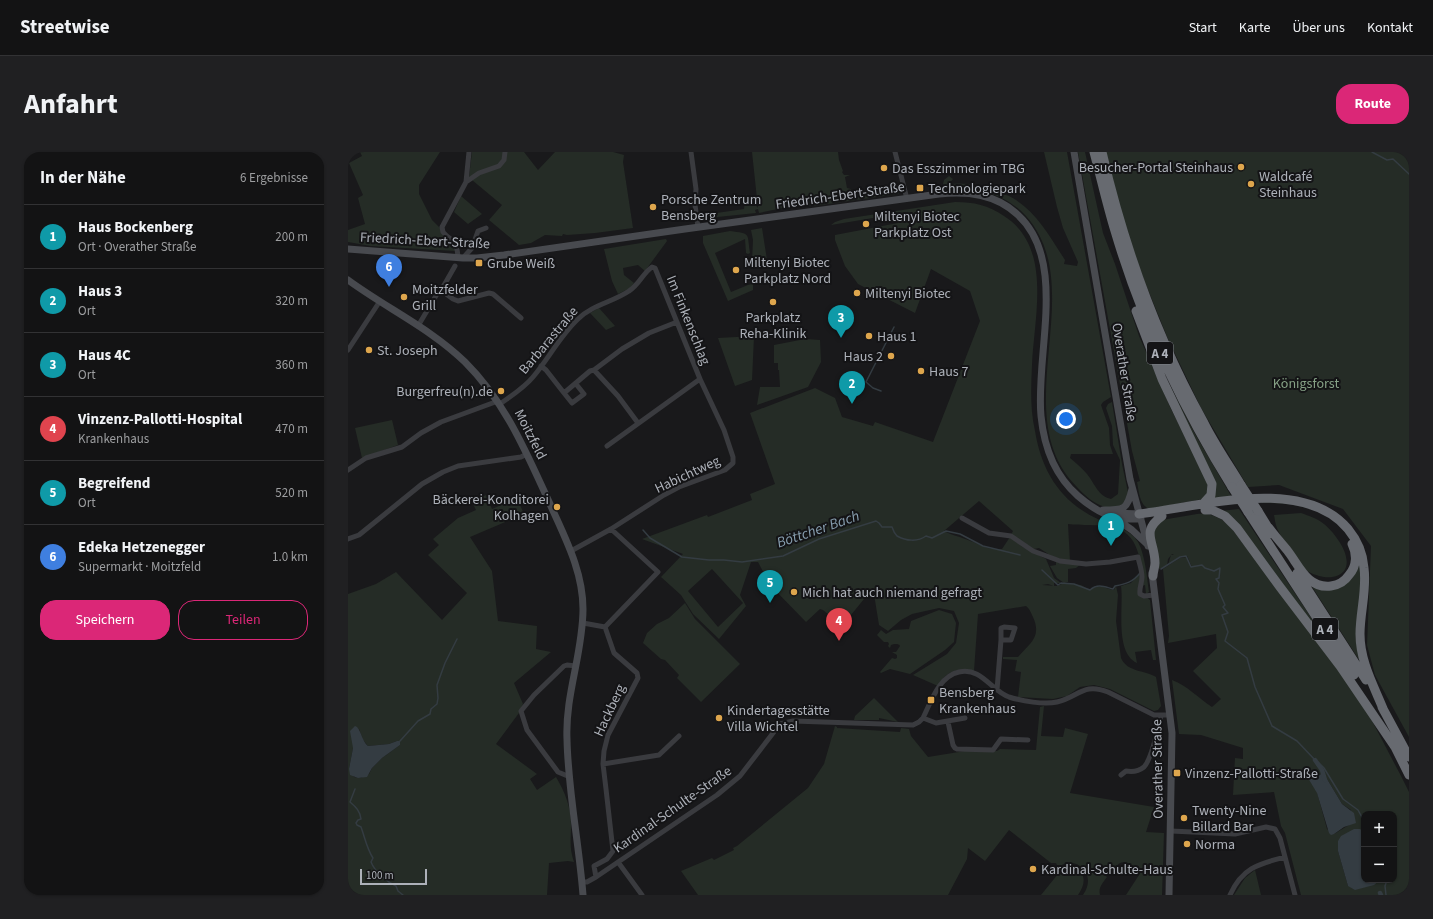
<!DOCTYPE html>
<html lang="de">
<head>
<meta charset="utf-8">
<style>
	body { margin:0; font-family:"Source Sans 3",sans-serif; background:#202022; color:#f1f3f6 }
	.controls { position:absolute; right:12px; bottom:12px; display:grid; overflow:hidden; border-radius:8px; box-shadow:0 1px 3px #0004 }
	.controls button { width:36px; height:36px; display:grid; place-items:center; padding:0; border:0; border-bottom:1px solid #323234; background:#131314; color:#f1f3f6; font:20px sans-serif }
	.scale { position:absolute; left:12px; bottom:10px; width:67px; box-sizing:border-box; padding-left:4px; border:2px solid #adb1b9; border-top:0; font-size:11px; line-height:14px; white-space:nowrap; color:#adb1b9; -webkit-text-stroke:3px #141416; paint-order:stroke }
	.you { position:absolute; left:718px; top:267px; width:14px; height:14px; margin:-10px; border:3px solid #fff; border-radius:50%; background:#1a73e8; box-shadow:0 0 0 6px #1a73e833 }
	.badge { display:grid; place-items:center; width:26px; height:26px; border-radius:50%; background:#db2777; color:#fff; font-size:13px; font-weight:700 }
	.pin { position:absolute; translate:-50% -33px; filter:drop-shadow(0 1px 2px #0008) }
	.pin::after { content:''; position:absolute; top:21px; width:14px; height:12px; background:inherit; clip-path:polygon(0 0,100% 0,50% 100%) }
	.list { margin:0; padding:0; list-style:none }
	h2 { display:flex; justify-content:space-between; align-items:center; height:52px; margin:0; padding:0 16px; font-size:17px }
	h2 small { font-size:13px; font-weight:400; color:#9d9ea0 }
	.list li { display:grid; grid-template-columns:26px 1fr auto; gap:12px; align-items:center; box-sizing:border-box; height:64px; padding:0 16px; border-top:1px solid #323234 }
	.list b { display:block; font-size:15px; white-space:nowrap }
	.list p { margin:0; font-size:13px; white-space:nowrap; color:#9d9ea0 }
	.list em { font-size:13px; font-style:normal; color:#9d9ea0 }
	.actions { display:flex; gap:8px; padding:12px 16px }
	.actions a { flex:1; padding:9px 0; border:1px solid #db2777; border-radius:16px; text-align:center; font-size:14px; color:#db2777 }
	.actions .main { background:#db2777; color:#fff }
	.map { position:relative; flex:none; width:1061px; height:743px; overflow:hidden; border-radius:16px }
	header { display:flex; align-items:center; gap:24px; box-sizing:border-box; height:56px; padding:0 20px; background:#131314; border-bottom:1px solid #323234 }
	header strong { font-size:19px }
	nav { display:flex; gap:22px; margin-inline-start:auto; font-size:14px }
	.intro { display:flex; align-items:center; justify-content:space-between; box-sizing:border-box; height:96px; padding:0 24px }
	h1 { margin:0; font-size:28px }
	.button { padding:10px 18px; border-radius:16px; background:#db2777; color:#fff; font-size:14px; font-weight:700 }
	main { display:flex; gap:24px; padding:0 24px }
	aside { flex:1; background:#131314; border-radius:16px; box-shadow:0 1px 3px #0004 }
	.map>svg:first-child { display:block }
</style>
</head>
<body>
<header>
<strong>Streetwise</strong>
<nav><a>Start</a><a>Karte</a><a>Über uns</a><a>Kontakt</a></nav>
</header>
<div class="intro"><h1>Anfahrt</h1><a class="button">Route</a></div>
<main>
<aside>
<h2>In der Nähe<small>6 Ergebnisse</small></h2>
<ul class="list">
<li><span class="badge" style="background:#0f9aa8">1</span><div><b>Haus Bockenberg</b><p>Ort · Overather Straße</p></div><em>200 m</em></li>
<li><span class="badge" style="background:#0f9aa8">2</span><div><b>Haus 3</b><p>Ort</p></div><em>320 m</em></li>
<li><span class="badge" style="background:#0f9aa8">3</span><div><b>Haus 4C</b><p>Ort</p></div><em>360 m</em></li>
<li><span class="badge" style="background:#e0444e">4</span><div><b>Vinzenz-Pallotti-Hospital</b><p>Krankenhaus</p></div><em>470 m</em></li>
<li><span class="badge" style="background:#0f9aa8">5</span><div><b>Begreifend</b><p>Ort</p></div><em>520 m</em></li>
<li><span class="badge" style="background:#3f7fe0">6</span><div><b>Edeka Hetzenegger</b><p>Supermarkt · Moitzfeld</p></div><em>1.0 km</em></li>
</ul>
<div class="actions"><a class="main">Speichern</a><a>Teilen</a></div>
</aside>
<div class="map">
<svg width="1061" height="743" viewBox="0 0 1061 743">
	<rect width="100%" height="100%" fill="#19191b"/>
	<path fill="#252c26" fill-rule="evenodd" d="M12 0H92L71 33V42L84 68 103 87 108 99 23 94 0 90V78L17 72 10 46 15 43 1 11 14 4Z
		M124 0H156L154 7 150 13 121 25Z
		M159 0H176L190 18 207 0H265L276 3 275 10 285 76 247 81 219 83 215 82 214 84 197 83 183 91 171 93 141 68 154 53 124 28 131 23 147 17Z
		M404 0H490L491 8 495 19 494 20 496 23H502L497 25 499 36 503 37 504 43 524 40 525 42 552 37 553 39 550 42 473 53 463 54 449 53 411 61 410 57 407 58 408 61 360 66 357 65 355 63 396 57 398 42 410 56Z
		M696 0H719L763 245 755 250 753 253 761 276 762 293 765 302H723L722 306C728 311 734 316 739 322 747 332 750 344 763 347L770 342 772 308 765 293 764 274 758 256 760 252 764 250 774 312 781 345 775 354C770 354 762 356 757 355 746 352 735 342 728 334 657 261 743 137 678 64 657 41 628 35 598 36L595 32 596 28 601 24 605 27 601 32C618 30 630 33 646 39 651 41 656 42 661 44 687 57 702 85 717 108L716 112 729 114 730 110 715 76 709 55Z
		M730 0H737L755 81 767 112 791 184 823 257 859 328 860 341 855 347 801 357C791 352 791 339 789 330L792 329 784 299Z
		M758 0H1061V585L1027 523 1019 493 1023 394 995 357 931 333 900 335 853 256 820 187 792 118 774 64Z
		M113 44 134 62 120 72 106 60Z
		M607 50C626 50 640 53 656 64 705 95 686 165 684 213 683 235 682 257 687 279 694 321 714 352 754 369 767 374 782 377 790 390 797 402 799 426 801 440L798 442 797 433 794 434C794 411 791 379 763 375 749 372 734 374 720 372L722 409 705 405 691 396 686 397 663 383 665 379 631 349 596 379C603 383 610 384 617 387 630 391 640 399 654 397L662 385 675 395 698 407 706 426 713 431H706V434L700 432 694 433 709 434 716 431 709 426 702 414 708 413V409L733 412 728 416 720 417V430L716 431 733 433 741 438C755 431 754 436 766 438L768 434 770 443 768 469 773 506C779 520 796 518 808 525L813 554 810 558 806 559 762 537 746 533 732 535 719 544 705 547 670 545 673 520 667 519 669 508 655 507V505H670C682 491 694 485 685 465 683 461 682 457 678 454L630 462 626 519C609 517 600 517 590 534L565 523 599 502 608 491 611 471 606 459 591 456 564 462 553 468 540 479 531 473 525 436 494 474 475 458 472 457 458 470 422 433 410 410H403L392 443 398 454 371 487 345 462 333 443 313 425 335 402 294 387 359 363 360 365 404 348 402 342 427 332 402 261 467 236 487 246 494 265 525 274 527 270 585 290 632 169 622 139 583 117 567 161 510 132 497 114 487 88V83L550 71 549 62 483 73 487 70 496 67ZM364 417 395 451 370 475 340 439Z
		M414 76 419 108 404 109 405 88 403 78Z
		M382 79C403 82 399 80 402 101L400 102 398 101 397 87 367 101 383 140 400 133 405 132V138L380 149 355 91V84Z
		M318 87 319 89 297 119 290 113 275 116 276 123 286 131 282 136 270 142 264 129 256 97Z
		M251 156 267 174 258 178 242 161Z
		M406 184 404 228 387 234 370 186Z
		M457 187 472 188 473 210 460 235 409 253 412 235H432L431 218H430V211H426V193Z
		M817 224 846 280 883 344 862 347 864 343Z
		M44 268 50 293 14 306 7 276Z
		M138 343 144 357 169 346 176 362 122 385 144 419 150 469 189 474 188 497 203 500 166 531 175 552 171 561 148 592 189 622 182 627 189 638 208 625C217 640 223 655 223 673 223 687 221 696 226 710L220 709 201 711 199 743H0V442L28 432 48 420 94 468 119 441 80 403 91 393 85 387 110 366 128 358 124 350ZM11 577 15 588 20 594 41 592 49 589H52V593L34 606 24 616 21 622 13 626 6 625 1 617 5 596Z
		M914 350C927 350 940 350 954 352 989 359 1015 389 1015 426 1015 445 1009 465 1010 484 1010 494 1013 504 1015 514L961 430C967 433 972 436 979 436 998 437 1013 417 1008 399 1007 393 1003 387 1000 383 981 356 944 350 914 351Z
		M891 357 992 509 872 359Z
		M953 361C961 364 969 366 976 372 986 380 1006 405 996 419 991 425 982 426 976 425 970 424 961 421 956 417 950 411 932 384 929 376 927 372 927 367 926 363Z
		M849 362C863 361 871 365 881 373L994 522 1022 565 1053 624 1061 640V743H953L937 681 933 674 926 640 885 643 887 606 895 607V596L853 583 831 582 824 528C840 534 850 546 864 555L873 547 845 519 869 496 868 482 820 491 821 484 815 417 832 406 839 405 843 415 854 413 844 415 839 404 831 405 820 413 823 403H826L824 402 820 407 819 414 811 417 805 379 814 368ZM958 621 966 627 973 622H976L994 652 1003 658 1001 673 986 682 979 677 969 640ZM1016 662H1046V728H1032L1031 729 1000 734 990 699V689L1016 680Z
		M792 421 793 426 790 438 802 448 808 508H805L803 498 787 500 789 511C766 500 776 454 773 434L783 431Z
		M337 451 347 467 392 512 353 550 329 526 331 523 317 508 313 507 295 491 299 481 309 472 321 466Z
		M591 458 604 462 608 471 606 490 597 498 562 522 542 517 533 521 532 520 544 506 547 507 549 506V503L544 500H548L552 494C551 491 545 492 543 493L542 496 540 494 541 492 540 490H536L529 483 533 478 538 482 545 478 561 477 563 469Z
		M526 546 550 570 531 566V568H506L507 564Z
		M696 554 693 584 715 585 717 576 740 582 722 641 806 655 798 680 816 681 814 743H778L791 723C791 719 789 717 786 715 773 705 769 712 762 723L758 721 756 723 759 725C755 731 750 735 752 743H735C751 720 725 699 705 719L709 713 708 711H703L661 678 637 709 620 696 619 707 600 743H350L333 719 364 706 366 708 386 698 385 696 389 694 460 636 476 612 487 574 489 575V576L552 580 553 576 561 577 563 584 580 605 617 599H649L652 597 688 598 692 555Z
		M719 715C737 716 740 729 730 743H693L714 717Z
		M907 718 913 743H886L897 726Z"/>
	<path fill="#343c42" d="M7 574 9 575C14 581 14 589 20 594L41 592 49 589H52V593L34 606 24 616 19 625 10 626 2 623 1 617 5 596 2 579Z
		M957 621H959L964 627H966L973 622H976L994 652 1006 661 1008 671 996 675 986 682 983 683 981 681 969 641Z
		M1006 677H1012L1016 680V728H1032L1026 733 1007 738 1000 734 990 699V689L993 684Z"/>
	<g fill="none" stroke-linecap="round" stroke-linejoin="round">
		<path stroke="#343c42" stroke-width="1.5" d="M1024 0 1039 8 1045 7 1061 22
			M533 239 525 236 518 230 546 175
			M295 378 302 386 334 405 361 408H376L394 410 435 404 471 387 528 369 531 371 534 375H544C545 378 547 382 549 384 558 389 570 390 578 384L584 386 598 379 612 382 635 394 672 403
			M813 417 832 405 838 404 843 415 854 413 857 416 866 419 872 416 871 426 868 427 871 431 870 437 877 453 875 455 880 461 874 463 880 480 877 489 899 506 907 535 924 574 949 589 967 608 971 611 976 616 995 647 1010 658 1016 669
			M694 418 710 433 713 431 726 432 742 438C750 431 757 435 765 437L767 434C778 432 785 430 792 421
			M52 589 70 569 82 562 83 557 89 552 90 546 89 533 97 511 109 487
			M7 637 2 650C8 655 12 659 13 667L10 668 8 671 9 673 13 675C17 686 19 697 25 706L23 710C27 720 39 730 48 734L50 739 55 743
			M1038 743 1037 734 1039 728"/>
		<path stroke="#343c42" stroke-width="4.5" d="M967 608 974 618 977 628
			M1032 741 1033 743"/>
		<path stroke="#3a3b3f" stroke-width="5" d="M343 0 348 37 347 53 350 75
			M547 0 559 47
			M118 30 131 21 151 14 156 8 157 0
			M110 105C108 84 106 93 95 80L94 75 118 30 121 0
			M115 106 124 96 130 79 138 76
			M94 139 105 147 110 149 141 141 145 142 173 166
			M70 174 89 142 94 139 95 135 107 114
			M0 198 32 149
			M193 214 198 218 216 241 242 219 246 218 270 244 290 271
			M246 218 274 197 301 181 329 170
			M216 241 224 251 236 242 228 232
			M152 252C163 244 176 236 185 225 201 206 212 184 230 167 244 153 265 150 281 139 291 133 295 121 304 115L307 116 352 227 376 278 385 305V311L377 318 331 335 316 343 263 377 223 399
			M259 294 352 227
			M0 318 18 306 54 295 73 281 93 270 150 249
			M614 366 641 381 663 384 685 399 712 409 738 412 762 410 790 405C791 411 794 418 794 425 794 431 791 436 792 442L796 444 807 443
			M0 387 11 383 74 332 95 320 110 314 173 305 179 302
			M235 471 257 475
			M257 475 310 420 263 377
			M649 538 653 488H663L667 476 656 475 653 476V488
			M575 566 588 571 617 566
			M600 570 605 593 607 596 609 597 645 598 653 587 680 588
			M255 612 311 603 331 584
			M773 623 778 619C784 620 791 619 796 615 804 607 810 576 813 564
			M222 625 210 620 179 578 173 559 186 543 216 514 219 513 228 514
			M823 679 887 682 918 675 927 677 932 686 947 743
			M270 710 294 743
			M248 725 246 714 259 707 265 699 258 637 255 612 256 599 260 583 290 526 289 521 266 501 257 475
			M234 730H239L248 725 369 643 392 624 432 572 445 569 565 573 571 570 575 566C583 550 591 524 611 520 634 515 643 539 661 545 674 549 696 553 709 550 731 545 735 530 760 540L806 563H822
			M882 743C894 716 910 712 937 705"/>
		<path stroke="#484a4f" stroke-width="7" d="M726 0 782 327 800 394
			M0 97 115 106H129L156 103 337 77 591 42C620 39 648 42 670 63 720 109 687 203 693 264 696 295 706 323 730 344 751 362 765 368 793 367
			M0 128C38 156 82 176 117 210 158 251 178 300 202 352 217 386 235 419 235 457 235 501 217 543 219 587 220 639 231 691 235 743
			M755 358C776 358 779 358 784 337
			M767 361 791 362
			M768 367 784 378 800 393
			M804 421 824 581 821 743"/>
		<path stroke="#676a70" stroke-width="9" d="M746 0C753 26 759 53 767 79 794 170 834 255 884 335
			M754 0C776 95 809 186 856 271 867 293 881 313 893 333
			M788 159 814 227 864 332 863 343 854 353
			M857 358H864L877 364 889 376 932 435 992 514 1049 598
			M910 359 924 382
			M900 360 1006 523
			M791 362C851 355 955 323 1000 377 1009 388 1015 402 1016 416 1019 438 1012 460 1012 482 1012 510 1026 534 1036 559
			M921 376C927 384 933 391 939 398 951 413 959 437 983 434 990 433 997 429 1001 423 1009 414 1009 402 1004 392
			M949 421 1018 528
			M805 424C805 420 807 415 807 411 807 389 792 380 814 364
			M1034 555 1061 605
			M1046 593 1061 623"/>
		<path stroke="#676a70" stroke-width="9" d="M893 333 910 359
			M884 335 900 360"/>
	</g>
	<g fill="#dea64d" stroke="#141416" stroke-width="1.5">
		<circle cx="893" cy="15" r="4"/>
		<circle cx="536" cy="16" r="4"/>
		<circle cx="903" cy="32" r="4"/>
		<rect x="568" y="32" width="8" height="8" rx="2"/>
		<circle cx="305" cy="55" r="4"/>
		<circle cx="518" cy="72" r="4"/>
		<rect x="127" y="107" width="8" height="8" rx="2"/>
		<circle cx="388" cy="118" r="4"/>
		<circle cx="509" cy="141" r="4"/>
		<circle cx="56" cy="145" r="4"/>
		<circle cx="425" cy="150" r="4"/>
		<circle cx="521" cy="184" r="4"/>
		<circle cx="21" cy="198" r="4"/>
		<circle cx="543" cy="204" r="4"/>
		<circle cx="573" cy="219" r="4"/>
		<circle cx="153" cy="239" r="4"/>
		<circle cx="209" cy="355" r="4"/>
		<circle cx="446" cy="440" r="4"/>
		<rect x="579" y="544" width="8" height="8" rx="2"/>
		<circle cx="371" cy="566" r="4"/>
		<rect x="825" y="617" width="8" height="8" rx="2"/>
		<circle cx="836" cy="666" r="4"/>
		<circle cx="839" cy="692" r="4"/>
		<circle cx="685" cy="717" r="4"/>
	</g>
	<g text-anchor="middle" stroke-width="4" stroke-linejoin="round" paint-order="stroke">
		<g fill="#141416" stroke="#7f8288" stroke-width="1">
			<rect x="799" y="190" width="26" height="22" rx="3"/>
			<rect x="964" y="466" width="26" height="22" rx="3"/>
		</g>
		<g font-size="13" font-weight="bold" fill="#adb1b9">
			<text x="812" y="206">A 4</text>
			<text x="977" y="482">A 4</text>
		</g>
		<g font-size="14" fill="#adb1b9" stroke="#141416" text-anchor="start">
			<text x="885" y="20" text-anchor="end">Besucher-Portal Steinhaus</text>
			<text x="544" y="21">Das Esszimmer im TBG</text>
			<text x="911" y="29">Waldcafé<tspan x="911" dy="16">Steinhaus</tspan></text>
			<text x="580" y="41">Technologiepark</text>
			<text x="313" y="52">Porsche Zentrum<tspan x="313" dy="16">Bensberg</tspan></text>
			<text x="526" y="69">Miltenyi Biotec<tspan x="526" dy="16">Parkplatz Ost</tspan></text>
			<text x="396" y="115">Miltenyi Biotec<tspan x="396" dy="16">Parkplatz Nord</tspan></text>
			<text x="139" y="116">Grube Weiß</text>
			<text x="64" y="142">Moitzfelder<tspan x="64" dy="16">Grill</tspan></text>
			<text x="517" y="146">Miltenyi Biotec</text>
			<text x="425" y="170" text-anchor="middle">Parkplatz<tspan x="425" dy="16">Reha-Klinik</tspan></text>
			<text x="529" y="189">Haus 1</text>
			<text x="29" y="203">St. Joseph</text>
			<text x="535" y="209" text-anchor="end">Haus 2</text>
			<text x="581" y="224">Haus 7</text>
			<text x="145" y="244" text-anchor="end">Burgerfreu(n).de</text>
			<text x="201" y="352" text-anchor="end">Bäckerei-Konditorei<tspan x="201" dy="16">Kolhagen</tspan></text>
			<text x="454" y="445">Mich hat auch niemand gefragt</text>
			<text x="591" y="545">Bensberg<tspan x="591" dy="16">Krankenhaus</tspan></text>
			<text x="379" y="563">Kindertagesstätte<tspan x="379" dy="16">Villa Wichtel</tspan></text>
			<text x="837" y="626">Vinzenz-Pallotti-Straße</text>
			<text x="844" y="663">Twenty-Nine<tspan x="844" dy="16">Billard Bar</tspan></text>
			<text x="847" y="697">Norma</text>
			<text x="693" y="722">Kardinal-Schulte-Haus</text>
		</g>
		<g font-size="14" fill="#adb1b9" stroke="#141416">
			<text transform="translate(492 43) rotate(-8)" y="5">Friedrich-Ebert-Straße</text>
			<text transform="translate(77 88) rotate(3)" y="5">Friedrich-Ebert-Straße</text>
			<text transform="translate(341 168) rotate(68)" y="5">Im Finkenschlag</text>
			<text transform="translate(200 188) rotate(-50)" y="5">Barbarastraße</text>
			<text transform="translate(777 220) rotate(81)" y="5">Overather Straße</text>
			<text transform="translate(183 282) rotate(63)" y="5">Moitzfeld</text>
			<text transform="translate(339 322) rotate(-25)" y="5">Habichtweg</text>
			<text transform="translate(261 558) rotate(-65)" y="5">Hackberg</text>
			<text transform="translate(809 617) rotate(-91)" y="5">Overather Straße</text>
			<text transform="translate(324 657) rotate(-35)" y="5">Kardinal-Schulte-Straße</text>
		</g>
		<g font-size="14" fill="#86a186" stroke="#141416">
			<text x="958" y="236">Königsforst</text>
		</g>
		<g font-size="15" font-style="italic" fill="#889fb0" stroke="#141416">
			<text transform="translate(470 377) rotate(-19)" y="5">Böttcher Bach</text>
		</g>
	</g>
</svg>
<div class="controls">
<button>+</button>
<button>−</button>
</div>
<div class="scale">100 m</div>
<div class="you"></div>
<div class="pin badge" style="left:763px;top:394px;background:#0f9aa8">1</div>
<div class="pin badge" style="left:504px;top:252px;background:#0f9aa8">2</div>
<div class="pin badge" style="left:493px;top:186px;background:#0f9aa8">3</div>
<div class="pin badge" style="left:491px;top:489px;background:#e0444e">4</div>
<div class="pin badge" style="left:422px;top:451px;background:#0f9aa8">5</div>
<div class="pin badge" style="left:41px;top:135px;background:#3f7fe0">6</div>
</div>
</main>
</body>
</html>
